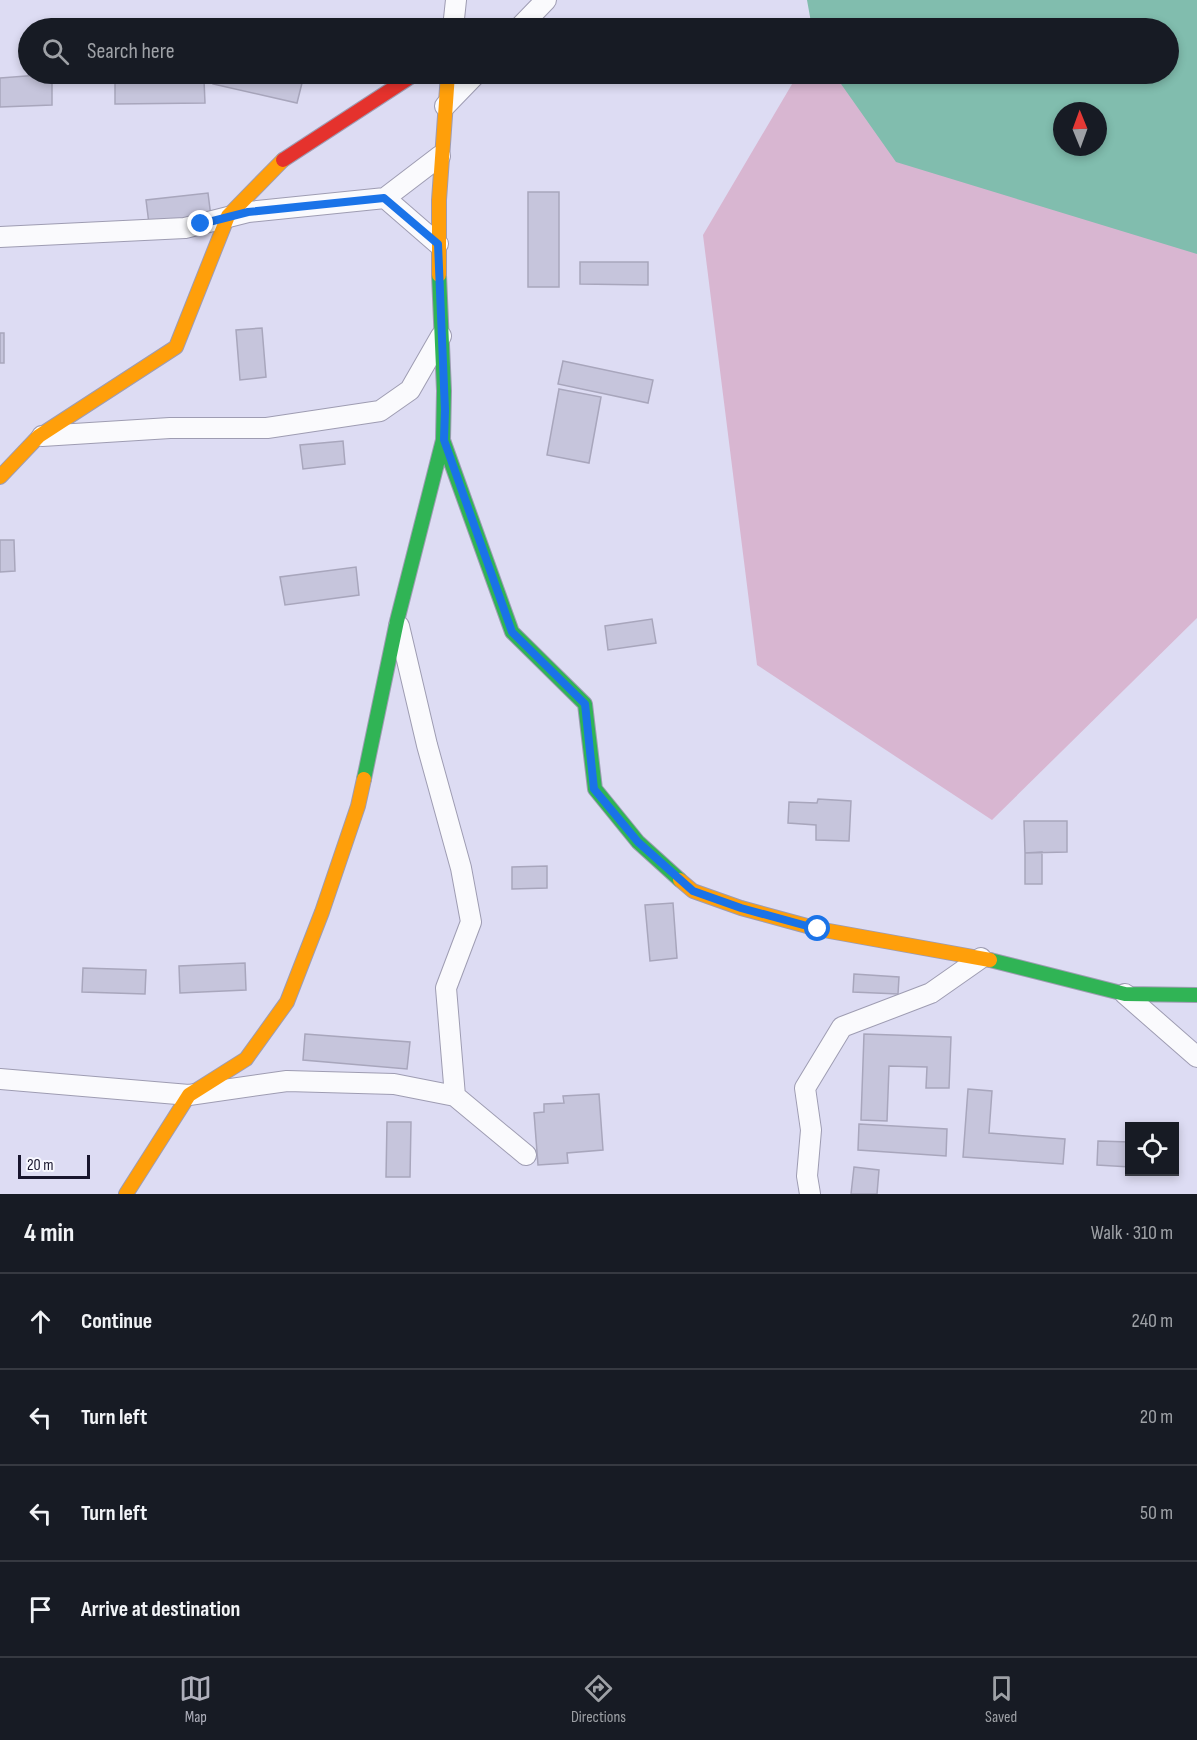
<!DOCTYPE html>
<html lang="en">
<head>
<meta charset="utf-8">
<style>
	body { margin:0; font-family:"Sofia Sans Condensed",sans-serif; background:#20242c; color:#f1f3f6 }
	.controls { position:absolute; right:18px; bottom:18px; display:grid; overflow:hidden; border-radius:0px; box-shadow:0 3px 9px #0003 }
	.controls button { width:54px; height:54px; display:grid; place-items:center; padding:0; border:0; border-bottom:2px solid #363941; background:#171b24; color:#f1f3f6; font:30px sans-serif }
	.compass { position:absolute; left:1053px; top:102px; width:54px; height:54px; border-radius:50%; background:#171b24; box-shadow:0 3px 9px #0003; rotate:359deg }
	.scale { position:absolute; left:18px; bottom:15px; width:72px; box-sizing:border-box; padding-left:6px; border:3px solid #18152d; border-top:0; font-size:16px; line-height:21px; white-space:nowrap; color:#18152d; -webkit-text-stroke:4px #f8f8ff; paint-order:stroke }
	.stop { position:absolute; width:18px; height:18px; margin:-14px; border:4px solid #1a73e8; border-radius:50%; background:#fff }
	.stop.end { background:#1a73e8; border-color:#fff; box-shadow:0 2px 6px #0008 }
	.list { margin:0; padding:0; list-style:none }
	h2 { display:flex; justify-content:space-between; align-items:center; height:78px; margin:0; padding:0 24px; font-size:26px }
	h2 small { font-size:20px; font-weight:400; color:#9ea1a6 }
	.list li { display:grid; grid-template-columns:39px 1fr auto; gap:18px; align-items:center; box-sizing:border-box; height:96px; padding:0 24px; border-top:2px solid #363941 }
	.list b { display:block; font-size:22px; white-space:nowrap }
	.list em { font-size:20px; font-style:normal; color:#9ea1a6 }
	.icon { flex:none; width:33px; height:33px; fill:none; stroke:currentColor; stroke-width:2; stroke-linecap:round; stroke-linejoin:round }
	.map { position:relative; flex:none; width:1197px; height:1194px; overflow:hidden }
	.search { position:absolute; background:#171b24; box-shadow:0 3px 9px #0003; left:18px; right:18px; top:18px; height:66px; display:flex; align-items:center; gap:15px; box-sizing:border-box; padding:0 21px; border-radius:33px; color:#9ea1a6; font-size:22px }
	.sheet { height:462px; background:#171b24 }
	nav { display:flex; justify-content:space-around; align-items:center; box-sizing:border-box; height:84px; border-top:2px solid #363941; background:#171b24; font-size:16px; color:#9ea1a6 }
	nav a { display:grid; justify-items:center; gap:3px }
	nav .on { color:#aeafbb }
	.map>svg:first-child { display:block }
</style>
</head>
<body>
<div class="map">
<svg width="1197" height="1194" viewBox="0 0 1197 1194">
	<rect width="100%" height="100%" fill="#dddcf3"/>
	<path fill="#d8b6d1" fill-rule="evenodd" d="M1197 0V618L992 820 757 665 703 235 798 74H1168V28ZM1062 111H1098V147H1062Z"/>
	<path fill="#81bdae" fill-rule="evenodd" d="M807 0H1197V254L896 162 834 74H1168V28H812ZM1062 111H1098V147H1062Z"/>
	<path fill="#c6c5dc" stroke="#a8a6bc" stroke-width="1.5" d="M329 20 364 26 363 28H328Z
		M52 74V105L0 107V78Z
		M215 74H278L303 79 297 103 213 84Z
		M204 80 205 103 115 104V81Z
		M528 192H559V287H528Z
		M208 193 211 217 149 224 146 200Z
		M580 262H648V285L580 284Z
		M262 328 266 377 240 380 236 330Z
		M0 333H4V363H0Z
		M563 361 653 380 648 403 558 384Z
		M559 389 601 397 589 463 547 455Z
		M343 441 345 464 303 469 300 445Z
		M0 540H14L15 571 0 572Z
		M356 567 359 595 285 605 280 577Z
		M652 619 656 643 608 650 605 626Z
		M818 799 851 801 849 841 816 840V825L788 823 789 802 817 803Z
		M1024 821H1067V852L1025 853Z
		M1042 852V884H1025V853Z
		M547 866V888L512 889V867Z
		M673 903 677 958 650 961 645 905Z
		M245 963 246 990 180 993 179 966Z
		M83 968 146 970 145 994 82 992Z
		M854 974 899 977 898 994 853 992Z
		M305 1034 410 1042 407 1069 303 1060Z
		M864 1034 951 1037 949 1088H926L927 1067 889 1066 887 1121 861 1120Z
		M968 1089 992 1091 989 1133 1065 1139 1063 1164 963 1157Z
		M599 1094 603 1150 567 1153 568 1163 538 1165 534 1113 544 1112V1104L564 1103 563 1096Z
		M387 1122H411L410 1177H386Z
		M859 1124 947 1129 946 1156 858 1150Z
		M1098 1141 1130 1142V1167L1097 1165Z
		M854 1167 879 1170 877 1194H851Z"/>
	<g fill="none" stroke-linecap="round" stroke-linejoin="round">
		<g stroke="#9e9cb2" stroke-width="22">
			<path id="street" d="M453 28 456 0
				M519 28 546 0
				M445 106 476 74
				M385 198 438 244
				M0 237 185 228 248 212 385 198 440 156
				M42 436 170 428H267L380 411 410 390 441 336
				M399 626 427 745 461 868 471 922 446 988 455 1096
				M1125 994 1197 1057
				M0 1079 189 1095 287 1081 394 1084 455 1096 526 1155
				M810 1194 807 1176 811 1130 805 1088 842 1027 931 993 981 958"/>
		</g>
		<g stroke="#9e9cb2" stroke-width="16">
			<path id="fast" d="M443 440 512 632 585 704 595 789 638 842 680 880
				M364 779 397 621 443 440 444 391 439 275
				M990 960 1125 994 1197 995"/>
		</g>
		<g stroke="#9e9cb2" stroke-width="16">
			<path id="slow" d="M439 275V200L448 74
				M0 477 39 436 176 347 228 216 283 160
				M680 880 693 891 741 908 818 929 990 960
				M126 1194 189 1095 246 1059 287 1002 322 912 358 806 364 779"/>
		</g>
		<g stroke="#9e9cb2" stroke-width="16">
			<path id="jam" d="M283 160 415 74"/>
		</g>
		<use href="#street" stroke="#fafafd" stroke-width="20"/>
		<use href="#fast" stroke="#30b455" stroke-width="14"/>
		<use href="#slow" stroke="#ff9f0a" stroke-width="14"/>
		<use href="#jam" stroke="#e5322d" stroke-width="14"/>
	</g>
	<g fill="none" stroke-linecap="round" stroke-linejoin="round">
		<path stroke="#1a73e8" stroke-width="8" d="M201 224 248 212 384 198 438 244 445 410 444 440 512 632 585 704 594 789 638 842 693 891 741 908 818 929"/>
	</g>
</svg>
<div class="controls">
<button><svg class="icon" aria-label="locate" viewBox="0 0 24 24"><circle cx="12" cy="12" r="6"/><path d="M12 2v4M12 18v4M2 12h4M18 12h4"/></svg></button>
</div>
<svg class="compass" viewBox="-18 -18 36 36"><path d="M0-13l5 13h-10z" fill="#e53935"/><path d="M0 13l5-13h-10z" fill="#9ea1a6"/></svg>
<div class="scale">20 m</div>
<div class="stop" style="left:818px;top:929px"></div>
<div class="stop end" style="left:201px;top:224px"></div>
<div class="search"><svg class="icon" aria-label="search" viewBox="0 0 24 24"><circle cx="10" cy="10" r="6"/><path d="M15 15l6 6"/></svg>Search here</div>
</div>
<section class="sheet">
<h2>4 min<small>Walk · 310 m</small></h2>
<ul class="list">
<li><svg class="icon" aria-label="ahead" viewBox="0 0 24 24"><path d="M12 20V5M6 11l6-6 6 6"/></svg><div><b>Continue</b></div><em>240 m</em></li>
<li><svg class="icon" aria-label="left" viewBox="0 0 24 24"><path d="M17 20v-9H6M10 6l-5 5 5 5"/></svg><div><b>Turn left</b></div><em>20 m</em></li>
<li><svg class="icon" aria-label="left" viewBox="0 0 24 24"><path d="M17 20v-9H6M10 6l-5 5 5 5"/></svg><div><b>Turn left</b></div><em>50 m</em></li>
<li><svg class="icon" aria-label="arrive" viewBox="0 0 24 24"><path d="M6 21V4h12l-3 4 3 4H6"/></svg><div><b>Arrive at destination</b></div></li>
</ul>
</section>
<nav>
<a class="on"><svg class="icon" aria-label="map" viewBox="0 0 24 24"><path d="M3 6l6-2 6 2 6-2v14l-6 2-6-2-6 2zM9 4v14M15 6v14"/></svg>Map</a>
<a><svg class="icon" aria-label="directions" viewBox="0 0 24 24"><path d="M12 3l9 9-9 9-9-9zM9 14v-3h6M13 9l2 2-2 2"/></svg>Directions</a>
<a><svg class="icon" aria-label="saved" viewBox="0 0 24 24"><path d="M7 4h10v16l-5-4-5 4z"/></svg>Saved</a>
</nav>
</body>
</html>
